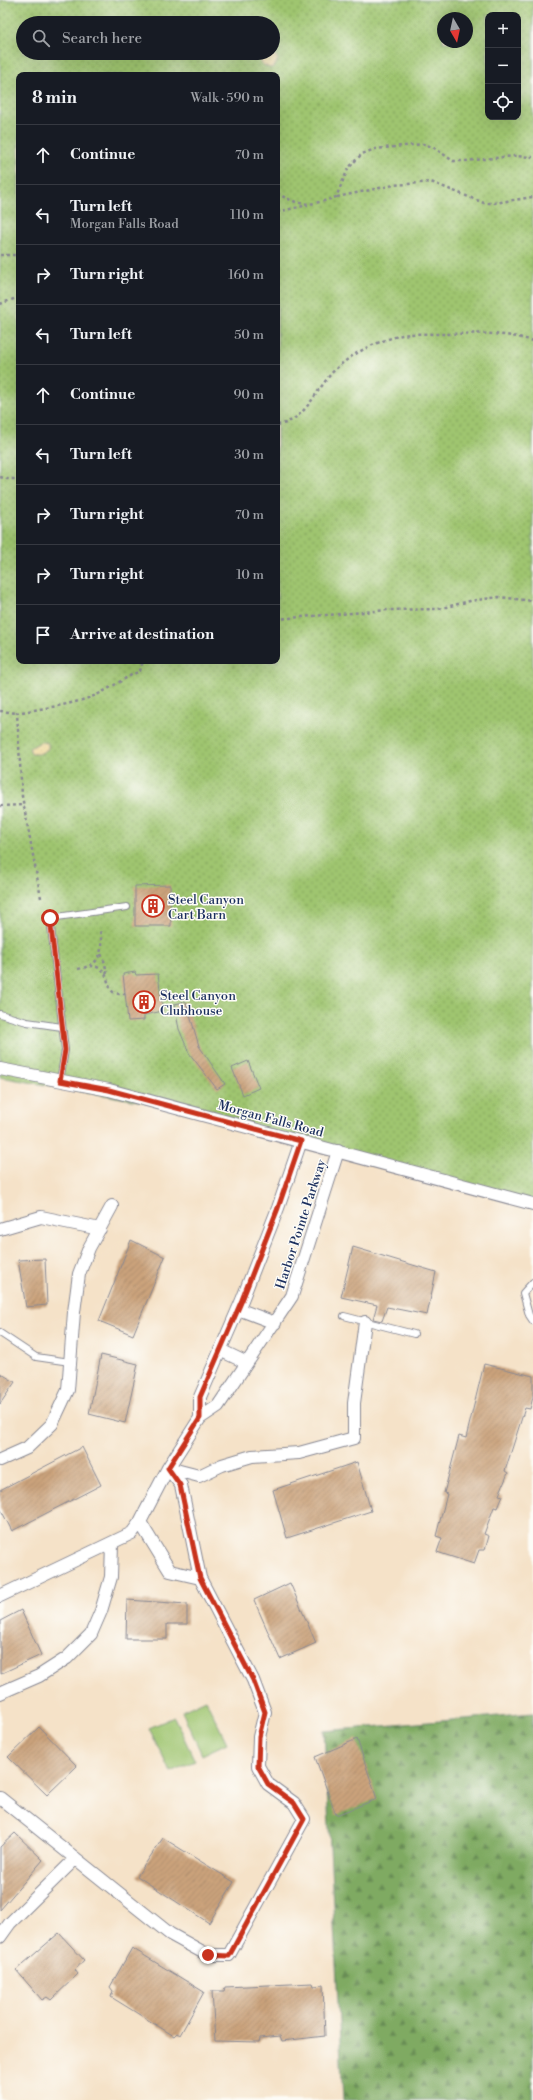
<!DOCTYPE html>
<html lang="en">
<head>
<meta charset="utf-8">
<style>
	body { margin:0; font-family:"Libre Bodoni",serif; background:#20242c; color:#f1f3f6 }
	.controls { position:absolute; right:12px; top:12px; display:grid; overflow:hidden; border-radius:8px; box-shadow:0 4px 16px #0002 }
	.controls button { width:36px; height:36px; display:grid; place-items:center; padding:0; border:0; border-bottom:1px solid #363941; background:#171b24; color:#f1f3f6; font:20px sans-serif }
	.compass { position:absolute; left:437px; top:12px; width:36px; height:36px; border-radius:50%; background:#171b24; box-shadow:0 4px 16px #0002; rotate:171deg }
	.stop { position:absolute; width:12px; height:12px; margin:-9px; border:3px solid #c8321e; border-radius:50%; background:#fff }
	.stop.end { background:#c8321e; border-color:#fff; box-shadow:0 1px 4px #0008 }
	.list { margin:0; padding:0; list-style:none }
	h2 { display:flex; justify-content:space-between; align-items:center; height:52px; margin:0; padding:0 16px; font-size:17px }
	h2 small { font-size:13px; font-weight:400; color:#9ea1a6 }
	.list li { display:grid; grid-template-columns:26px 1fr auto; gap:12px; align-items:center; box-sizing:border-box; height:60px; padding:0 16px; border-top:1px solid #363941 }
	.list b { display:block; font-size:15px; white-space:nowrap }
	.list p { margin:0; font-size:13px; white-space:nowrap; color:#9ea1a6 }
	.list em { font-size:13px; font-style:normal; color:#9ea1a6 }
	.icon { flex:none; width:22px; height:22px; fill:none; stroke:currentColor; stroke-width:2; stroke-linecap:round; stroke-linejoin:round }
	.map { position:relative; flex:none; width:533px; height:2100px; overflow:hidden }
	.search { position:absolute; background:#171b24; box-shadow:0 4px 16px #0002; left:16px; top:16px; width:264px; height:44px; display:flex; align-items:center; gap:10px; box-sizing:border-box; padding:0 14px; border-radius:22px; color:#9ea1a6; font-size:15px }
	.panel { position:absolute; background:#171b24; box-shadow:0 4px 16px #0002; left:16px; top:72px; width:264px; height:592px; border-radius:8px }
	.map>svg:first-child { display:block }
</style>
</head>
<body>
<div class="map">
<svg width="533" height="2100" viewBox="0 0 533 2100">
	<defs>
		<pattern id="grass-dots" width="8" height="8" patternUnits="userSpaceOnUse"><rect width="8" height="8" fill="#9fc56f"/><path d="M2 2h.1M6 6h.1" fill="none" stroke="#81a05e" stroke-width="1.8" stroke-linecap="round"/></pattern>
		<pattern id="forest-firs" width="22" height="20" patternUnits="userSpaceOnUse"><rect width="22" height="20" fill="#7faa62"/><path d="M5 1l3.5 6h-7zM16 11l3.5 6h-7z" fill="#678b54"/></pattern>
		<pattern id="sand-dots" width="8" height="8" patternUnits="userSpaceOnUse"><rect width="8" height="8" fill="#eeda9e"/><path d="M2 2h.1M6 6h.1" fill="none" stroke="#ccbb8a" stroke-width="1.8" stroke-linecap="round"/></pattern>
		<pattern id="building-hatch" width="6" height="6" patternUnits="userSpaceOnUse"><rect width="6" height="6" fill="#cba37c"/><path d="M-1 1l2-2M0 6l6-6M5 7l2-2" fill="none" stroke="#a48569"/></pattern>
	</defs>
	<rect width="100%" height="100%" fill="#fdfcf7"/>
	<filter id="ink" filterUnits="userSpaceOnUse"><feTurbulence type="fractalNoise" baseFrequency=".025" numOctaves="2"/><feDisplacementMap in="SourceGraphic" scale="8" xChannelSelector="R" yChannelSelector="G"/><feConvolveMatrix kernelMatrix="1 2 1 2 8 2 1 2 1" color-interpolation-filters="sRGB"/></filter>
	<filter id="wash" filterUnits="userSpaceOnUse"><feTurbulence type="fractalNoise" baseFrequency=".012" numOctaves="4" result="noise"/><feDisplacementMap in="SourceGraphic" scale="16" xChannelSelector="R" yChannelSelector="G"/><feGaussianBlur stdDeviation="0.9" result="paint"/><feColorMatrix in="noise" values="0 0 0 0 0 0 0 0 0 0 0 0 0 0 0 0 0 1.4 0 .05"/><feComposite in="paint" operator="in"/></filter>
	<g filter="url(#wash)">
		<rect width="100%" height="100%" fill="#f5e2c8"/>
		<path fill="url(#grass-dots)" stroke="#5d7a66" fill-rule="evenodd" d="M0 0H533V1205L196 1111 0 1077ZM488 15H518V117H488ZM443 18H467V42H443ZM23 23H273V53H23ZM19 75H277V661H19Z"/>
		<path fill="url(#forest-firs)" stroke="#4d6c60" d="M533 1713V2100H343L324 1731Z"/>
		<path fill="url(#sand-dots)" stroke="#84847e" d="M273 52 278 59 275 66 271 68C262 66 259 62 258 53Z
			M41 742 48 743V749L39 754H31L29 748Z"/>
		<path fill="#9fc56f" stroke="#5d7a66" d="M206 1700 227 1743 202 1755 182 1711Z
			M174 1717 195 1761 170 1772 149 1728Z"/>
		<g id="blocks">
			<path fill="url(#building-hatch)" d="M170 885 171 926H135V886Z
				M135 972 136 975 158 974 163 1011 144 1015V1020L128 1021 123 974Z
				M186 1002 199 1046 225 1084 217 1089 189 1053 179 1029 174 1004Z
				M248 1061 259 1088 243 1095 232 1068Z
				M131 1240 165 1257 133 1335 99 1321Z
				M353 1247 436 1272 427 1315 387 1307 382 1321 373 1319 377 1305 341 1297Z
				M45 1259 47 1305 26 1307 18 1260Z
				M101 1355 138 1364 125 1423 89 1414Z
				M484 1364 533 1376V1397L530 1409 525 1408 505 1471 508 1473 499 1495 503 1496 498 1508 494 1507 484 1534 489 1536 485 1550H479L474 1564 437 1552 442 1538 436 1536 447 1494 444 1493 459 1436 466 1438Z
				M0 1373 15 1382 0 1404Z
				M82 1447 101 1485 12 1531 0 1508V1490Z
				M357 1462 371 1511 287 1538 273 1490Z
				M290 1583 316 1643 280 1659 254 1600Z
				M127 1600 187 1604V1624H167V1639H126Z
				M21 1610 41 1655 0 1674V1621Z
				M39 1727 77 1766 47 1795 8 1757Z
				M357 1739 377 1799 336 1815 315 1757Z
				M15 1833 43 1860 0 1910V1847Z
				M163 1838 234 1882 209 1923 137 1876Z
				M59 1933 84 1960 75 1970 78 1974 51 2000 47 1997 42 2000 16 1970Z
				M132 1948 204 1992 180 2035 177 2033 174 2036 111 1997 113 1991 110 1987Z
				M313 1983 314 1986 323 1985 325 2036 282 2041 280 2036 260 2038 259 2042 215 2041 212 1991H224L225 1987Z"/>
		</g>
	</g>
	<g filter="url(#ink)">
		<use href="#blocks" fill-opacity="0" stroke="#888893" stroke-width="1"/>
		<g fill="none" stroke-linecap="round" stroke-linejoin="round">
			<g stroke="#888893" stroke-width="8">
				<path id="service" d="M0 1014 27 1022 62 1027
					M60 1081 65 1050 50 918 127 907
					M533 1282 523 1293 529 1315 533 1321
					M344 1316 414 1334
					M0 1333 36 1357 70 1362"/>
			</g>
			<g stroke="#888893" stroke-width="14">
				<path id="minor" d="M0 1069 109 1090 533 1204
					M0 1229 41 1217 100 1229
					M238 1309 275 1323
					M220 1350 247 1363
					M200 1418V1397L242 1300 278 1208 301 1141
					M0 1460 27 1448 52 1424 68 1390 74 1312 79 1274 89 1248 112 1206
					M168 1468 199 1476 222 1465 252 1456 299 1453 354 1438V1403L365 1322
					M140 1522 170 1571 200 1578
					M0 1596 132 1533 140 1522 168 1468 200 1418 218 1406 292 1296 338 1151
					M0 1693 39 1676 67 1658 91 1634 101 1611 111 1577 112 1543
					M0 1798 170 1934 208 1955H229L304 1819 294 1803 268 1784 258 1766 259 1737 265 1712 253 1680 200 1578 181 1485 168 1468
					M0 1937 10 1923 75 1859"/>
			</g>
			<path stroke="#888893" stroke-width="2.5" stroke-dasharray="3 3" stroke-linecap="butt" d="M277 193C301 207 310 206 336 197L348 169 355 161 362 154 375 149 423 144 433 147 453 161H465L514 156 533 157
				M337 197 394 185 431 182 484 203H494L533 197
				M277 212 308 205
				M0 255H19
				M0 304 19 297
				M277 425C307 422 318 383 339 366 356 351 381 340 402 335 414 333 427 334 439 334 471 334 502 331 533 341
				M0 477 7 479H19
				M277 619 388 610 438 609 470 601 499 597 533 601
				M0 711 17 713
				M0 806 24 805
				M41 898 22 796 17 713C42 708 67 706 91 697 106 692 123 678 140 671L143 661
				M101 954 105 963 107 975
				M90 966C111 967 104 982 113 992L119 994H125
				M78 969C102 965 103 951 100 930"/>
			<use href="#service" stroke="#fff" stroke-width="6"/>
			<use href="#minor" stroke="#fff" stroke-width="12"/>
		</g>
	</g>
	<g fill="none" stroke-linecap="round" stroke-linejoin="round" filter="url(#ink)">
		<path stroke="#c8321e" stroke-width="5" d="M50 918 65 1050 60 1081 109 1090 301 1141 278 1208 242 1300 200 1397V1418L168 1468 180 1485 200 1578 253 1680 265 1712 259 1737 258 1766 268 1784 294 1803 304 1819 229 1956 208 1955"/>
	</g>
	<defs>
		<g id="building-ring" transform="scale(1.15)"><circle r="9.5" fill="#fdfcf7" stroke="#c8321e" stroke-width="1.5"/><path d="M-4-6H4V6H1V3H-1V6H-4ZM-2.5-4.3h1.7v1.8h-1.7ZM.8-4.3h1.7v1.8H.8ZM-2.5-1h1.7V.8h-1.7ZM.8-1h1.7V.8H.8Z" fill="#c8321e"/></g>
	</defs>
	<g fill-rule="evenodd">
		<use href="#building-ring" x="153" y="906"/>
		<use href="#building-ring" x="144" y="1002"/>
	</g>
	<g text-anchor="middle" stroke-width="3" stroke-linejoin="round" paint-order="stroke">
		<g font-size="13" fill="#1b2f5e" stroke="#fdfcf7" text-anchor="start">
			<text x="168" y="904">Steel Canyon<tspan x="168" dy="15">Cart Barn</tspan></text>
			<text x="160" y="1000">Steel Canyon<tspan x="160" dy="15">Clubhouse</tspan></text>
		</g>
		<g font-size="13" fill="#1b2f5e" stroke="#fdfcf7">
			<text transform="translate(271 1118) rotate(15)" y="5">Morgan Falls Road</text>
			<text transform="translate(300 1224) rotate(-72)" y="5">Harbor Pointe Parkway</text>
		</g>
	</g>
</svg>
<div class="controls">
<button>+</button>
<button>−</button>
<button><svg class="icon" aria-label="locate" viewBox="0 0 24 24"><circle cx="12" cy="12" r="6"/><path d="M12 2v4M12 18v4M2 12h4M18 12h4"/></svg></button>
</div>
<svg class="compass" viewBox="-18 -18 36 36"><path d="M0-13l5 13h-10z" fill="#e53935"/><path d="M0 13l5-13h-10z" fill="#9ea1a6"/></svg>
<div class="stop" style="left:50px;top:918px"></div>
<div class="stop end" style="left:208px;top:1955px"></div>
<div class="search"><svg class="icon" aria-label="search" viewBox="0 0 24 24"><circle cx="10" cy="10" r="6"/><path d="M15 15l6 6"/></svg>Search here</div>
<section class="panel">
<h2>8 min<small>Walk · 590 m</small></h2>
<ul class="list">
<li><svg class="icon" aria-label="ahead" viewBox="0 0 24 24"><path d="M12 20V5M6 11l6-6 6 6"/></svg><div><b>Continue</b></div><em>70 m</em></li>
<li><svg class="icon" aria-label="left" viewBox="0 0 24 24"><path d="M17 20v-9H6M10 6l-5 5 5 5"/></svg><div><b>Turn left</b><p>Morgan Falls Road</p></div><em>110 m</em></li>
<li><svg class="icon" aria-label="right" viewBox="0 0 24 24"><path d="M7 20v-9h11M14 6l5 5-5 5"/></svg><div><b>Turn right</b></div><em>160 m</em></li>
<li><svg class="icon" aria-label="left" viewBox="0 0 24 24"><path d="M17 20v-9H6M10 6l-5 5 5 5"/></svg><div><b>Turn left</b></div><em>50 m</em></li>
<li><svg class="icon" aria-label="ahead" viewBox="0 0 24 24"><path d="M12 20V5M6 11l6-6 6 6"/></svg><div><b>Continue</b></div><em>90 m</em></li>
<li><svg class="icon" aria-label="left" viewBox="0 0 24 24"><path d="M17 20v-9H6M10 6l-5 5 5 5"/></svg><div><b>Turn left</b></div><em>30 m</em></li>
<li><svg class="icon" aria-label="right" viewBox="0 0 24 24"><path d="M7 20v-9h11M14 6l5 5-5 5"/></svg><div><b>Turn right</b></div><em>70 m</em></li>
<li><svg class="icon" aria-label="right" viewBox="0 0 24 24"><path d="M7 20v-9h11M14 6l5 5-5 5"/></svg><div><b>Turn right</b></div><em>10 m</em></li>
<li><svg class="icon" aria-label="arrive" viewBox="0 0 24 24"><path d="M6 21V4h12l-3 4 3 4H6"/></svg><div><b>Arrive at destination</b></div></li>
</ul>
</section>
</div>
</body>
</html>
